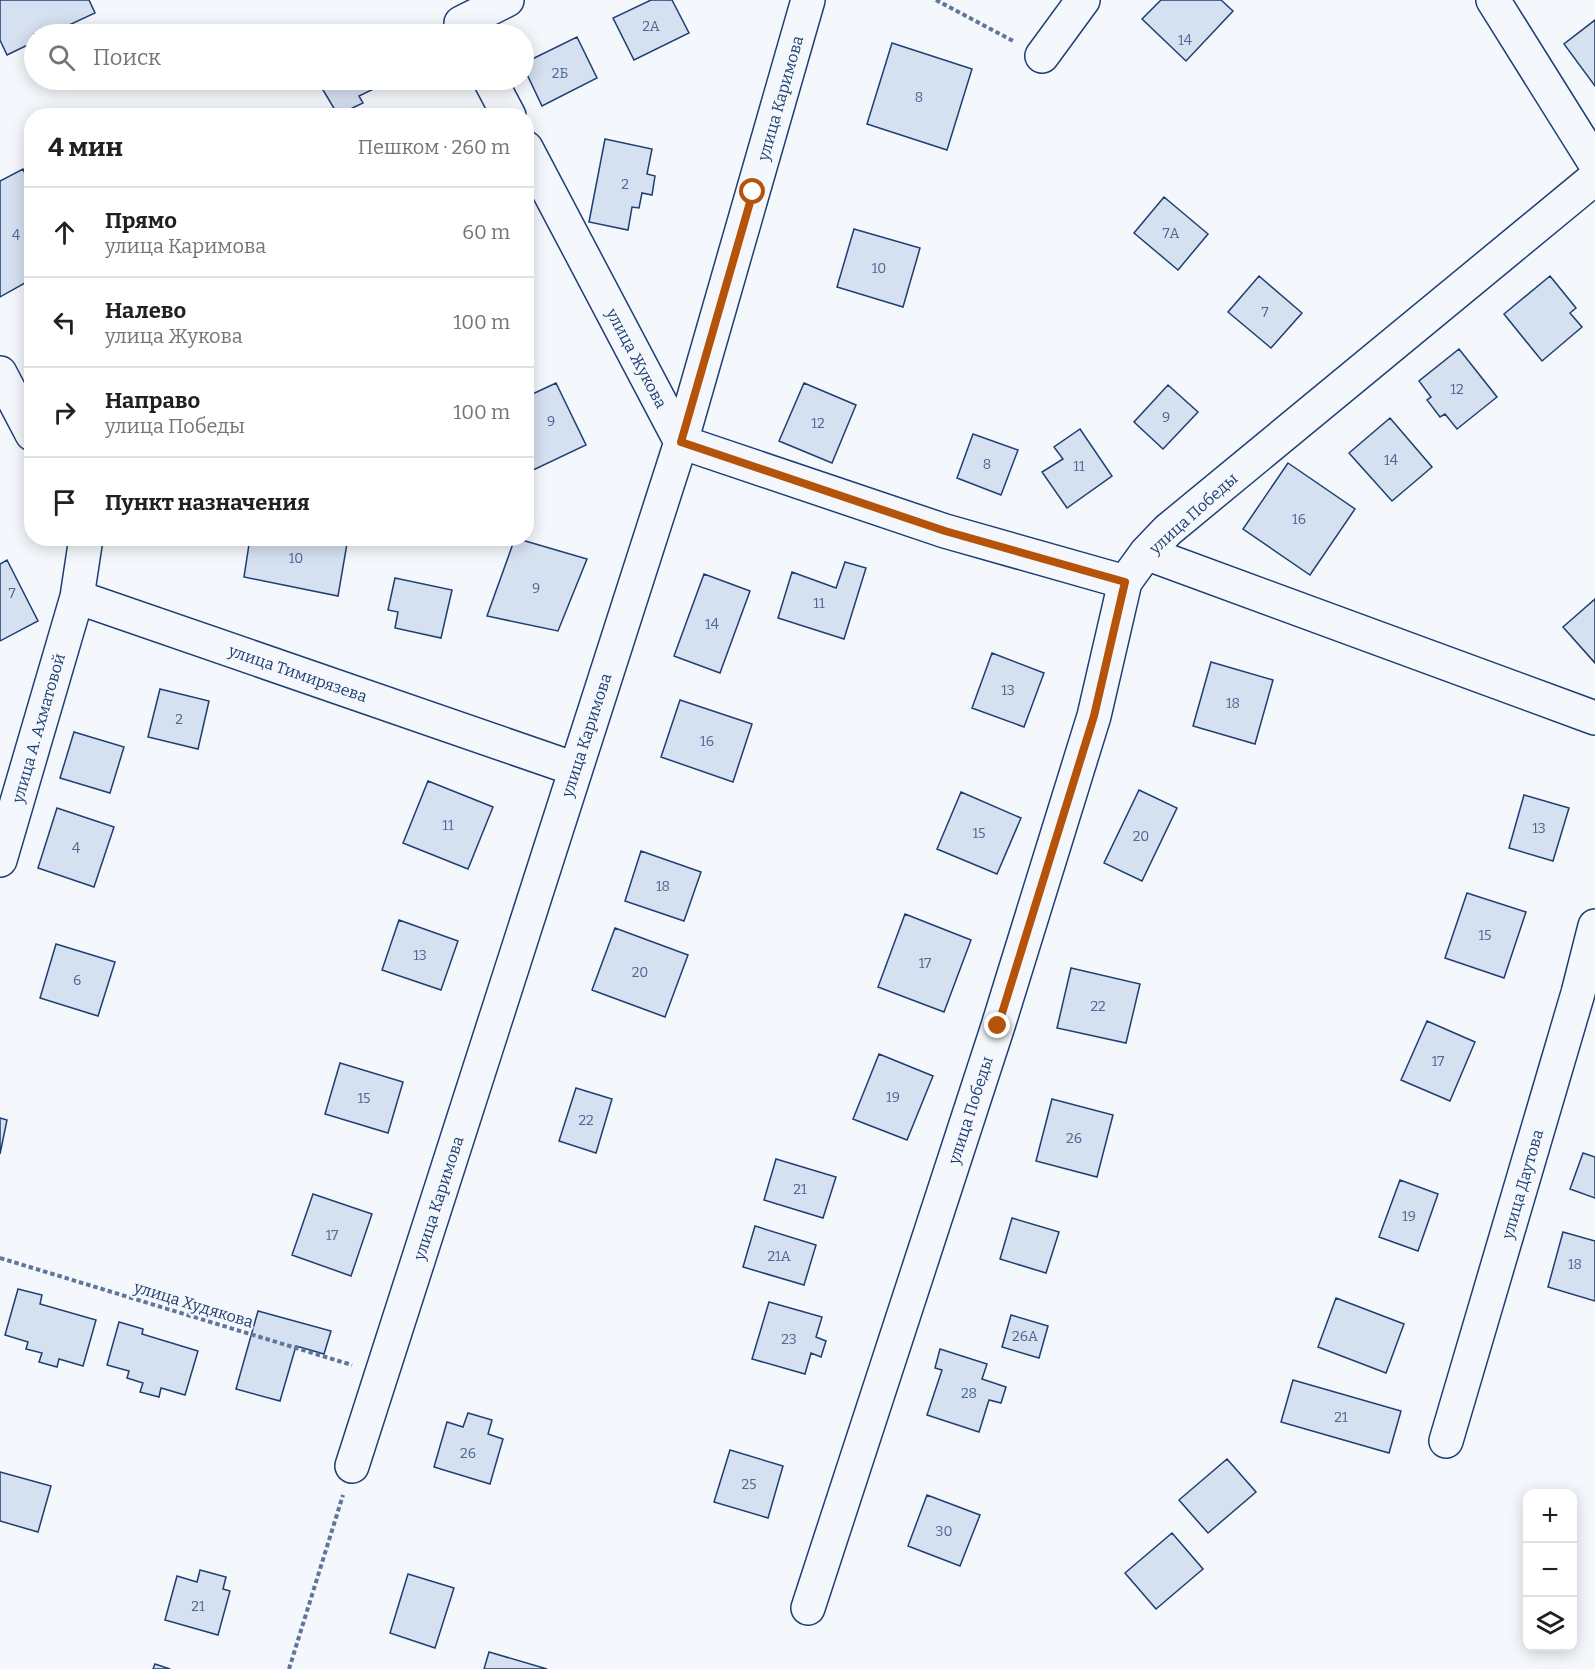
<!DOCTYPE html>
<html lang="ru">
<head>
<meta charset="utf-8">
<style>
	body { margin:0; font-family:Bitter,serif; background:#f2f2f2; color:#202124 }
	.controls { position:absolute; right:18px; bottom:18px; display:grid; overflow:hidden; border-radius:12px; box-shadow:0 3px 15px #0003 }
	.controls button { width:54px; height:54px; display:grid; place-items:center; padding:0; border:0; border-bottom:2px solid #e0e0e0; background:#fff; color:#202124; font:30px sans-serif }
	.stop { position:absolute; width:18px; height:18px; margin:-14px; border:4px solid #b45309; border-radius:50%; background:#fff }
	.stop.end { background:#b45309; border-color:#fff; box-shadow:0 2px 6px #0008 }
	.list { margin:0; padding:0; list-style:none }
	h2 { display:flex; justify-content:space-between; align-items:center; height:78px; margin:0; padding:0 24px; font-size:26px }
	h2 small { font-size:20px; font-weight:400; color:#757577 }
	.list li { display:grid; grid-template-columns:39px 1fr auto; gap:18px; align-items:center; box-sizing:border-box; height:90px; padding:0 24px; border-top:2px solid #e0e0e0 }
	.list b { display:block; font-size:22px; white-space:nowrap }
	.list p { margin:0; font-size:20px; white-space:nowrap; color:#757577 }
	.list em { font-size:20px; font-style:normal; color:#757577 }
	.icon { flex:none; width:33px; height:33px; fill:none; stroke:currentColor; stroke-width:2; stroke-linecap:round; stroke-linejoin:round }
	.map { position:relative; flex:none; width:1595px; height:1669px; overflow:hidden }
	.search { position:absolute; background:#fff; box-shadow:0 3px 15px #0003; left:24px; top:24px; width:510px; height:66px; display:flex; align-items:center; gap:15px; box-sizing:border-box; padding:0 21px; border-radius:33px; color:#757577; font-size:22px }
	.panel { position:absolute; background:#fff; box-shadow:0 3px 15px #0003; left:24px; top:108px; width:510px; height:438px; border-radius:24px }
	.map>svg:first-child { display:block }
</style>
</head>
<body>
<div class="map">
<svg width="1595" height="1669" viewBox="0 0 1595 1669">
	<rect width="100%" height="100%" fill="#f4f7fb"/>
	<path fill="#d5e0f0" stroke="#1d3f73" stroke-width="1.5" d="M0 0H89L95 13 50 34H34V42L7 55 0 40Z
		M651 0H672L689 33 634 60 613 18Z
		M1161 0H1221L1233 11 1186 61 1142 19Z
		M1595 20V86L1564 44Z
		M361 29 364 34H350Z
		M577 37 597 78 542 106 524 68V63Z
		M892 43 972 69 947 150 867 124Z
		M317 80H387L388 82 359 96 363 103 338 115Z
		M605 139 652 149 647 174 655 176 652 195 642 193 639 208 632 207 628 230 589 222Z
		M23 169 32 191V279L0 297V181Z
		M1164 197 1208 234 1178 270 1134 233Z
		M854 229 920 248 903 307 837 287Z
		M1259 276 1302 313 1271 348 1228 312Z
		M1550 276 1576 308 1570 313 1582 327 1542 361 1504 314Z
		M1459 349 1497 397 1457 429 1445 414 1440 417 1427 400 1431 397 1419 381Z
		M556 383 586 445 529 472 526 466V397Z
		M804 383 856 405 832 463 779 441Z
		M1168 385 1198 412 1163 449 1134 422Z
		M1390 418 1432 467 1392 501 1349 453Z
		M1080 429 1112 476 1067 508 1042 472 1063 459 1054 447Z
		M973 434 1018 450 1001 495 957 478Z
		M1288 463 1355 509 1310 575 1243 529Z
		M250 538H348L338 596 244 577Z
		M515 538 587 559 558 631 487 616Z
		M7 560 38 621 0 641V564Z
		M845 562 866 568 844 639 778 618 792 572 836 588Z
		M704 574 750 591 720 673 674 656Z
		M395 578 452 590 441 638 395 628 398 612 388 610Z
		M1595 599V663L1563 627Z
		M992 653 1044 673 1024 727 972 708Z
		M1211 662 1273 680 1255 744 1193 726Z
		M160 689 209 701 198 749 148 737Z
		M680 700 752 724 733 782 661 757Z
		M74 732 124 747 110 793 60 778Z
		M428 781 493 807 468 869 403 843Z
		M1139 790 1177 808 1142 881 1104 863Z
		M961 792 1021 818 997 874 937 849Z
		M1524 795 1569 808 1553 861 1509 848Z
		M57 808 114 827 94 887 38 868Z
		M641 851 701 872 684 921 625 901Z
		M1467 893 1526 912 1504 978 1445 958Z
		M905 914 971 940 944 1012 878 987Z
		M399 920 458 941 441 990 382 970Z
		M615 928 688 955 665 1017 592 990Z
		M56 944 115 962 98 1016 40 998Z
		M1071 968 1140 984 1126 1043 1057 1028Z
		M1427 1021 1475 1042 1450 1101 1401 1080Z
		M879 1054 933 1076 907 1140 853 1119Z
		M340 1063 403 1082 388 1133 325 1114Z
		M576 1088 612 1099 596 1153 559 1141Z
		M1052 1099 1113 1115 1097 1177 1036 1161Z
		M0 1118 7 1120 0 1154Z
		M1583 1153 1595 1157V1198L1570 1189Z
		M776 1159 836 1177 823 1218 764 1200Z
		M1400 1180 1438 1194 1418 1251 1379 1237Z
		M313 1194 372 1214 351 1276 292 1255Z
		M1012 1218 1059 1232 1046 1273 1000 1259Z
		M755 1226 816 1245 804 1285 743 1267Z
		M1563 1232 1595 1241V1301L1548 1287Z
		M18 1289 42 1295 40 1304 96 1320 83 1366 59 1359 57 1367 39 1362 42 1353 26 1349 28 1342 5 1335Z
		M1336 1298 1404 1324 1386 1373 1318 1347Z
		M769 1302 822 1317 816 1337 826 1341 821 1357 811 1353 805 1374 752 1359Z
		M258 1311 331 1331 324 1354 296 1346 280 1401 236 1389Z
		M1011 1315 1048 1326 1039 1358 1002 1347Z
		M119 1322 143 1329 142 1334 198 1351 185 1395 161 1388 159 1397 140 1392 143 1383 127 1378 129 1371 107 1365Z
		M940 1349 987 1364 982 1379 1006 1387 1001 1403 989 1400 979 1432 927 1415 942 1370 935 1368Z
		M1293 1380 1401 1411 1389 1453 1281 1422Z
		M468 1413 492 1420 488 1434 503 1439 490 1484 434 1467 447 1422 463 1427Z
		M730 1450 783 1466 768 1518 714 1502Z
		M1227 1459 1256 1492 1208 1533 1179 1500Z
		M0 1472 51 1486 38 1532 0 1521Z
		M927 1495 980 1515 960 1566 908 1546Z
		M1172 1533 1203 1569 1156 1609 1125 1573Z
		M200 1570 226 1577 223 1589 230 1591 218 1635 165 1620 177 1576 197 1582Z
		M408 1574 454 1588 435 1648 390 1633Z
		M489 1652 547 1669H484Z
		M155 1664 170 1669H153Z"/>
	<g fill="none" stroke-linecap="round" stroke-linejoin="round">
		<g stroke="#1d3f73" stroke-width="36">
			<path id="minor" d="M1493 0 1595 163
				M461 23 507 0
				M1042 56 1083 0
				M490 80 509 116
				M526 148 681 442 945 531 1125 582
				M0 373 32 434
				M1146 553 1595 718
				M77 597 575 769
				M0 860 77 597 86 538
				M1446 1441 1578 993 1595 926
				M352 1466 681 442 808 0
				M808 1608 998 1026 1094 716 1125 582 1146 553 1168 530 1595 178"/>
		</g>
		<path stroke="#5e769c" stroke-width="4" stroke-dasharray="4.5 3" stroke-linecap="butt" d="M936 0 1015 42
			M0 1258 352 1365
			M289 1669 343 1495"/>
		<use href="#minor" stroke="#f4f7fb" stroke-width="33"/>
	</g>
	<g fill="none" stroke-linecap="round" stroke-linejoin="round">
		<path stroke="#b45309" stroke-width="8" d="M753 192 681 442 945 531 1125 582 1094 716 998 1026"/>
	</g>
	<g text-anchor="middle" stroke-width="4.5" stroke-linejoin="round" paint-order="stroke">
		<g font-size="14" fill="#4b6792">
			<text x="651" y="31">2А</text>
			<text x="1185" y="45">14</text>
			<text x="560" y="78">2Б</text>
			<text x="919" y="102">8</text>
			<text x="625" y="189">2</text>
			<text x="1171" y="238">7А</text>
			<text x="16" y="240">4</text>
			<text x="879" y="273">10</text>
			<text x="1265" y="317">7</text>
			<text x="1457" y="394">12</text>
			<text x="1166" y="422">9</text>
			<text x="551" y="426">9</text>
			<text x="818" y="428">12</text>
			<text x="1391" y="465">14</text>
			<text x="987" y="469">8</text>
			<text x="1079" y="471">11</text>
			<text x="1299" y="524">16</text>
			<text x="296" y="563">10</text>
			<text x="536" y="593">9</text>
			<text x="12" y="598">7</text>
			<text x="819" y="608">11</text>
			<text x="712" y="629">14</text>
			<text x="1008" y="695">13</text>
			<text x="1233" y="708">18</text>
			<text x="179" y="724">2</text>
			<text x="707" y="746">16</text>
			<text x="448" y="830">11</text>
			<text x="1539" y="833">13</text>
			<text x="979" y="838">15</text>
			<text x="1141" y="841">20</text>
			<text x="76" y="853">4</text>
			<text x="663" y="891">18</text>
			<text x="1485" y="940">15</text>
			<text x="420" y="960">13</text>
			<text x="925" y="968">17</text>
			<text x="640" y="977">20</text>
			<text x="77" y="985">6</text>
			<text x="1098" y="1011">22</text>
			<text x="1438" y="1066">17</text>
			<text x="893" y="1102">19</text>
			<text x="364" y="1103">15</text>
			<text x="586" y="1125">22</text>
			<text x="1074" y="1143">26</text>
			<text x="800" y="1194">21</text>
			<text x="1409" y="1221">19</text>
			<text x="332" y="1240">17</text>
			<text x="779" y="1261">21А</text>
			<text x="1575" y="1269">18</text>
			<text x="1025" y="1341">26А</text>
			<text x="789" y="1344">23</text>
			<text x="969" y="1398">28</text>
			<text x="1341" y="1422">21</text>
			<text x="468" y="1458">26</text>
			<text x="749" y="1489">25</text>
			<text x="944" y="1536">30</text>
			<text x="198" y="1611">21</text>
		</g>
		<g font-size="16" fill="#1d3f73" stroke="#f4f7fb">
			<text transform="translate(780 98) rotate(-74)" y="6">улица Каримова</text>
			<text transform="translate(637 358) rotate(62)" y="6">улица Жукова</text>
			<text transform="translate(1193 513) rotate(-42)" y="6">улица Победы</text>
			<text transform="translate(298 673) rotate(19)" y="6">улица Тимирязева</text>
			<text transform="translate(38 728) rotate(-74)" y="6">улица А. Ахматовой</text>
			<text transform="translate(586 735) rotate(-72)" y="6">улица Каримова</text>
			<text transform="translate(970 1110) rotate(-72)" y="6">улица Победы</text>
			<text transform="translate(1522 1184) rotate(-74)" y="6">улица Даутова</text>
			<text transform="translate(438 1198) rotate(-72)" y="6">улица Каримова</text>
			<text transform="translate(194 1304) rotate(17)" y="6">улица Худякова</text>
		</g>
	</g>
</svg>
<div class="controls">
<button>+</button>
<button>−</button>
<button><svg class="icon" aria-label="layers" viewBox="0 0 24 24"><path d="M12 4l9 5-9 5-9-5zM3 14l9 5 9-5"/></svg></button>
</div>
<div class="stop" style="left:753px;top:192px"></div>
<div class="stop end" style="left:998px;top:1026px"></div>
<div class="search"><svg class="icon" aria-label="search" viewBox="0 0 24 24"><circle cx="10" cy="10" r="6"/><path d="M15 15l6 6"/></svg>Поиск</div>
<section class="panel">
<h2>4 мин<small>Пешком · 260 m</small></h2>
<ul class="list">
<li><svg class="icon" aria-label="ahead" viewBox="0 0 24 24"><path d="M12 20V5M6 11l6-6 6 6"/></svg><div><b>Прямо</b><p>улица Каримова</p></div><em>60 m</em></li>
<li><svg class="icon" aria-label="left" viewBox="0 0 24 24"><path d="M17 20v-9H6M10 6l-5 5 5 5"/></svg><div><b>Налево</b><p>улица Жукова</p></div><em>100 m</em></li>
<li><svg class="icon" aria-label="right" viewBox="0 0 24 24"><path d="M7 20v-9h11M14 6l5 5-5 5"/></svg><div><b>Направо</b><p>улица Победы</p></div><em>100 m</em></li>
<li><svg class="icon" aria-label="arrive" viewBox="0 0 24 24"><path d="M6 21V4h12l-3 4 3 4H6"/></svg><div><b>Пункт назначения</b></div></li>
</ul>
</section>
</div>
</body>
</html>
